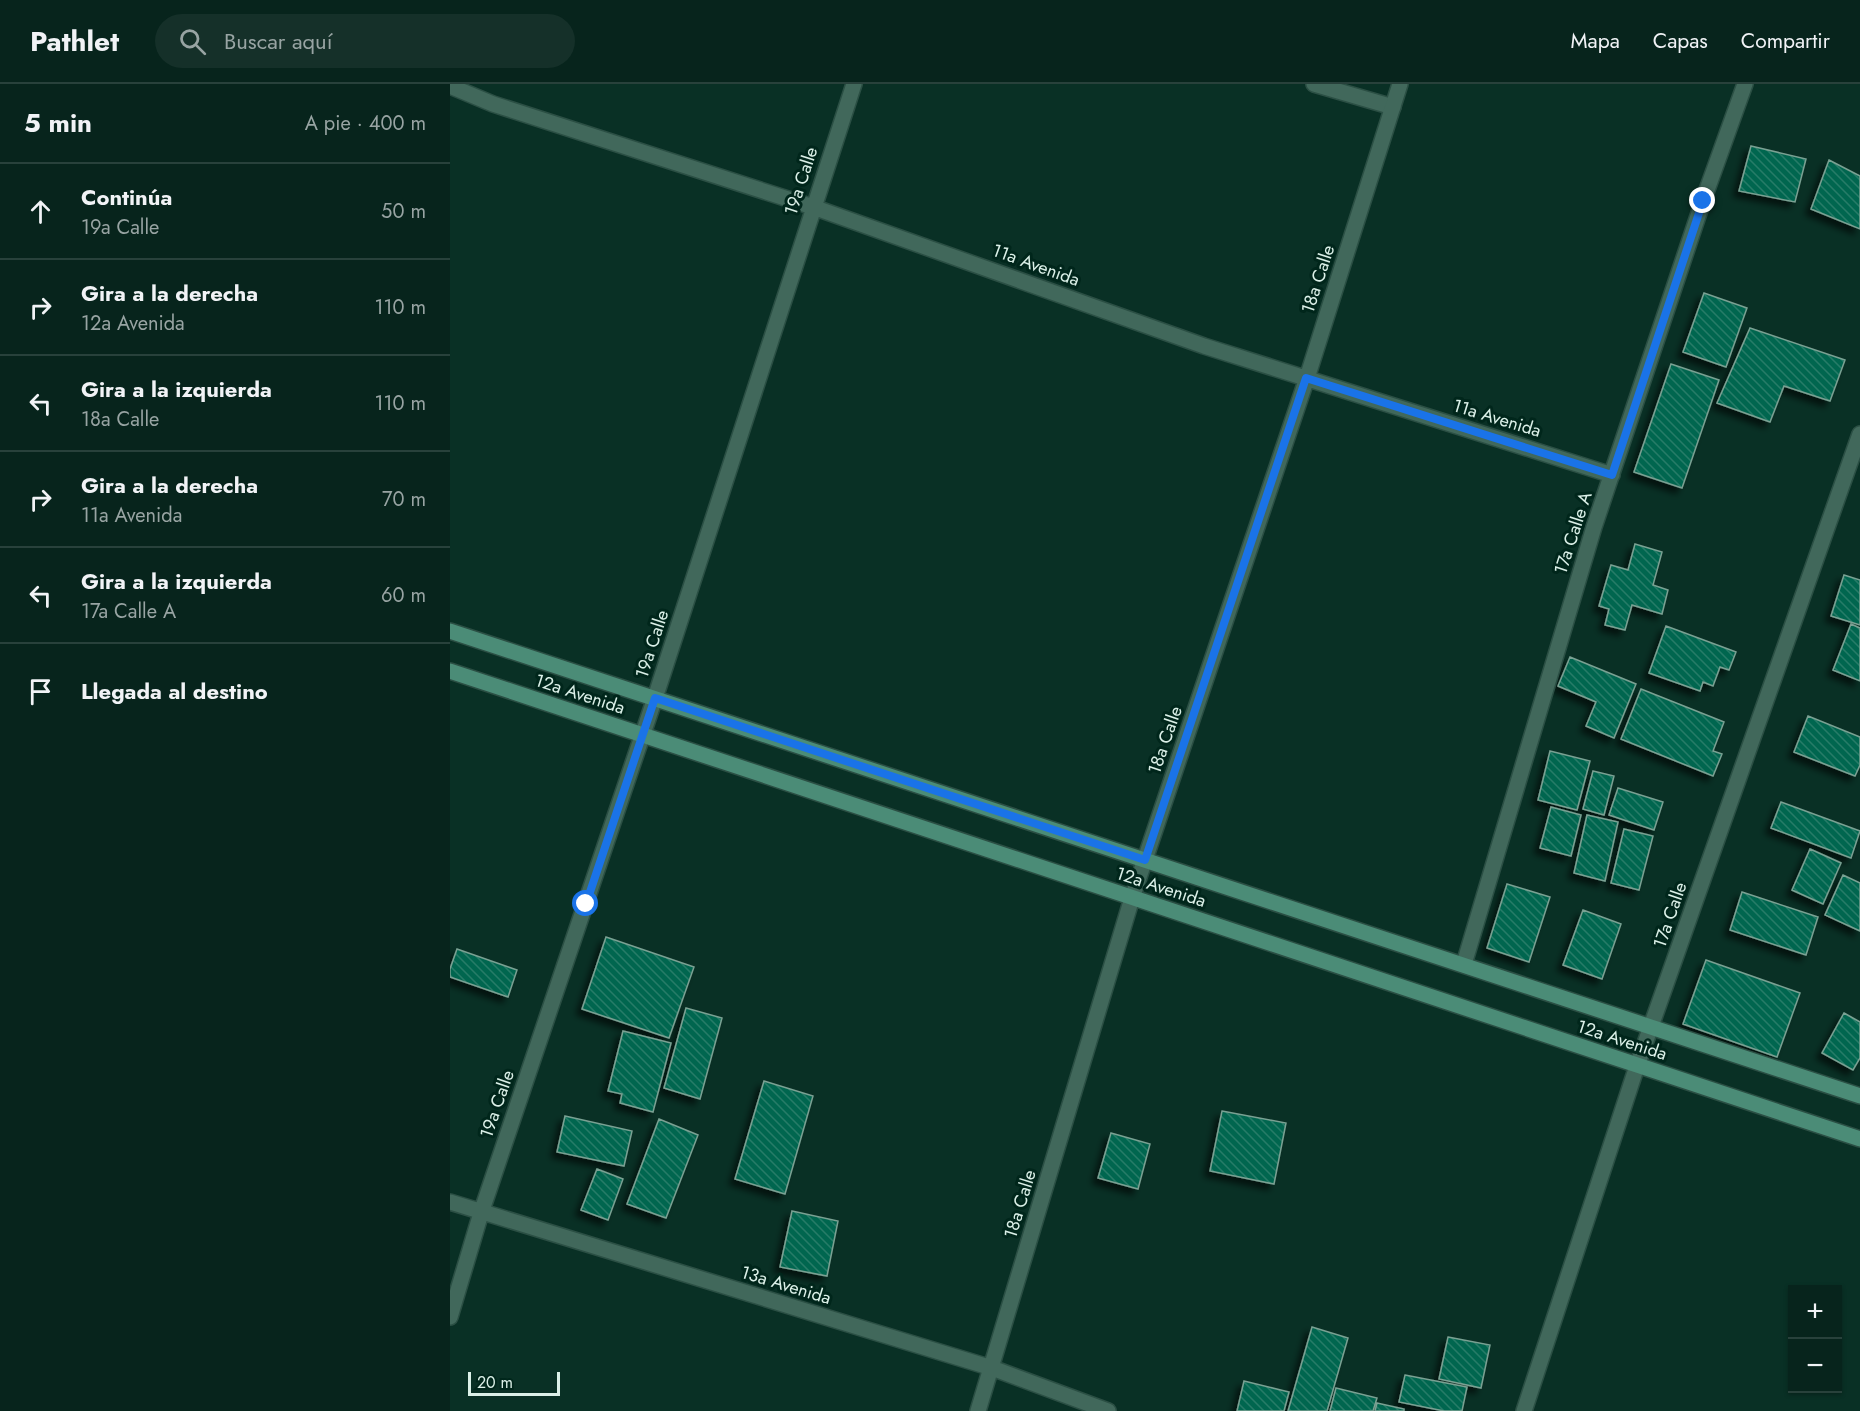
<!DOCTYPE html>
<html lang="es">
<head>
<meta charset="utf-8">
<style>
	body { margin:0; font-family:Jost,sans-serif; background:#153029; color:#f1f3f6 }
	.controls { position:absolute; right:18px; bottom:18px; display:grid; overflow:hidden; border-radius:0px; box-shadow:0 2px 4px #0004 }
	.controls button { width:54px; height:54px; display:grid; place-items:center; padding:0; border:0; border-bottom:2px solid #28413b; background:#07241c; color:#f1f3f6; font:30px sans-serif }
	.scale { position:absolute; left:18px; bottom:15px; width:92px; box-sizing:border-box; padding-left:6px; border:3px solid #dbf0e8; border-top:0; font-size:16px; line-height:21px; white-space:nowrap; color:#dbf0e8; -webkit-text-stroke:4px #00261b; paint-order:stroke }
	.stop { position:absolute; width:18px; height:18px; margin:-14px; border:4px solid #1a73e8; border-radius:50%; background:#fff }
	.stop.end { background:#1a73e8; border-color:#fff; box-shadow:0 2px 6px #0008 }
	.list { margin:0; padding:0; list-style:none }
	h2 { display:flex; justify-content:space-between; align-items:center; height:78px; margin:0; padding:0 24px; font-size:26px }
	h2 small { font-size:20px; font-weight:400; color:#98a4a3 }
	.list li { display:grid; grid-template-columns:39px 1fr auto; gap:18px; align-items:center; box-sizing:border-box; height:96px; padding:0 24px; border-top:2px solid #28413b }
	.list b { display:block; font-size:22px; white-space:nowrap }
	.list p { margin:0; font-size:20px; white-space:nowrap; color:#98a4a3 }
	.list em { font-size:20px; font-style:normal; color:#98a4a3 }
	.icon { flex:none; width:33px; height:33px; fill:none; stroke:currentColor; stroke-width:2; stroke-linecap:round; stroke-linejoin:round }
	.map { position:relative; flex:none; width:1410px; height:1327px; overflow:hidden }
	header { display:flex; align-items:center; gap:36px; box-sizing:border-box; height:84px; padding:0 30px; background:#07241c; border-bottom:2px solid #28413b }
	header strong { font-size:28px }
	nav { display:flex; gap:33px; margin-inline-start:auto; font-size:21px }
	.search { width:420px; height:54px; background:#153029; display:flex; align-items:center; gap:15px; box-sizing:border-box; padding:0 21px; border-radius:33px; color:#98a4a3; font-size:22px }
	main { display:flex }
	aside { flex:1; background:#07241c }
	.map>svg:first-child { display:block }
</style>
</head>
<body>
<header>
<strong>Pathlet</strong>
<div class="search"><svg class="icon" aria-label="search" viewBox="0 0 24 24"><circle cx="10" cy="10" r="6"/><path d="M15 15l6 6"/></svg>Buscar aquí</div>
<nav><a>Mapa</a><a>Capas</a><a>Compartir</a></nav>
</header>
<main>
<aside>
<h2>5 min<small>A pie · 400 m</small></h2>
<ul class="list">
<li><svg class="icon" aria-label="ahead" viewBox="0 0 24 24"><path d="M12 20V5M6 11l6-6 6 6"/></svg><div><b>Continúa</b><p>19a Calle</p></div><em>50 m</em></li>
<li><svg class="icon" aria-label="right" viewBox="0 0 24 24"><path d="M7 20v-9h11M14 6l5 5-5 5"/></svg><div><b>Gira a la derecha</b><p>12a Avenida</p></div><em>110 m</em></li>
<li><svg class="icon" aria-label="left" viewBox="0 0 24 24"><path d="M17 20v-9H6M10 6l-5 5 5 5"/></svg><div><b>Gira a la izquierda</b><p>18a Calle</p></div><em>110 m</em></li>
<li><svg class="icon" aria-label="right" viewBox="0 0 24 24"><path d="M7 20v-9h11M14 6l5 5-5 5"/></svg><div><b>Gira a la derecha</b><p>11a Avenida</p></div><em>70 m</em></li>
<li><svg class="icon" aria-label="left" viewBox="0 0 24 24"><path d="M17 20v-9H6M10 6l-5 5 5 5"/></svg><div><b>Gira a la izquierda</b><p>17a Calle A</p></div><em>60 m</em></li>
<li><svg class="icon" aria-label="arrive" viewBox="0 0 24 24"><path d="M6 21V4h12l-3 4 3 4H6"/></svg><div><b>Llegada al destino</b></div></li>
</ul>
</aside>
<div class="map">
<svg width="1410" height="1327" viewBox="0 0 1410 1327">
	<defs>
		<pattern id="building-back-hatch" width="6" height="6" patternUnits="userSpaceOnUse" patternTransform="scale(1.5)"><rect width="6" height="6" fill="#04664f"/><path d="M-1 5l2 2M0 0l6 6M5-1l2 2" fill="none" stroke="#287c68"/></pattern>
		<filter id="shadow"><feDropShadow dx="-5.5" dy="5.5" stdDeviation="3" flood-color="#0009"/></filter>
	</defs>
	<rect width="100%" height="100%" fill="#093025"/>
	<path fill="url(#building-back-hatch)" stroke="#7aa193" stroke-width="1.5" filter="url(#shadow)" d="M1301 62 1356 75 1345 118 1289 107Z
		M1379 76 1410 92V145L1361 125Z
		M1254 209 1297 224 1276 283 1233 268Z
		M1300 244 1395 276 1380 317 1334 302 1320 338 1267 319Z
		M1221 280 1269 296 1232 404 1184 388Z
		M1185 460 1212 468 1203 501 1218 506 1212 530 1182 521 1175 546 1155 541 1159 525 1149 522 1161 481 1178 486Z
		M1394 491 1410 496V541L1381 532Z
		M1401 540 1410 544V597L1383 586Z
		M1216 542 1286 568 1279 586 1270 583 1263 602 1253 598 1250 607 1199 589Z
		M1120 573 1186 600 1164 654 1136 642 1146 618 1108 602Z
		M1191 605 1274 638 1263 667 1272 670 1263 692 1171 655Z
		M1358 632 1410 653V681L1405 692 1344 668Z
		M1100 667 1140 677 1127 726 1088 716Z
		M1143 687 1164 692 1154 731 1133 725Z
		M1168 704 1213 718 1204 746 1159 731Z
		M1331 718 1410 747 1401 774 1321 744Z
		M1101 723 1131 731 1121 772 1090 764Z
		M1137 731 1168 738 1155 797 1124 789Z
		M1174 745 1203 752 1189 806 1161 799Z
		M1360 765 1391 779 1373 820 1342 806Z
		M1393 791 1410 799V847L1375 831Z
		M1057 800 1100 813 1079 878 1037 864Z
		M1292 808 1368 833 1356 871 1280 846Z
		M1133 826 1171 840 1152 895 1113 881Z
		M156 853 244 883 219 954 132 925Z
		M7 865 67 886 58 913 0 893V885Z
		M1256 876 1350 909 1327 973 1233 940Z
		M236 924 272 934 250 1015 214 1004Z
		M1394 929 1410 938V974L1403 986 1372 969Z
		M173 947 221 959 203 1028 170 1019 172 1010 158 1007Z
		M314 997 363 1012 335 1110 285 1095Z
		M772 1027 836 1039 824 1100 760 1087Z
		M115 1032 182 1047 174 1082 107 1068Z
		M209 1035 248 1051 216 1134 177 1120Z
		M661 1049 700 1060 688 1105 648 1094Z
		M147 1085 173 1095 158 1136 131 1126Z
		M342 1127 388 1137 377 1192 330 1183Z
		M862 1243 898 1254 877 1327H838Z
		M998 1253 1040 1261 1031 1304 989 1295Z
		M955 1291 1017 1303 1012 1327H994L949 1318Z
		M794 1297 839 1308 834 1327H787Z
		M886 1304 927 1314 923 1327H880Z
		M927 1319 954 1325V1327H925Z"/>
	<g fill="none" stroke-linecap="round" stroke-linejoin="round">
		<g stroke="#2b4f44" stroke-width="18">
			<path id="lane" d="M864 0 943 23"/>
		</g>
		<g stroke="#2b4f44" stroke-width="18">
			<path id="street" d="M0 2 43 20 363 123 754 262 1162 391
				M1014 880 1144 443 1253 117 1295 0
				M0 1118 542 1284 658 1327
				M0 1233 31 1129 205 614 404 0
				M528 1327 682 814 857 294 950 0
				M1074 1327 1187 982 1410 350"/>
		</g>
		<g stroke="#2b4f44" stroke-width="18">
			<path id="secondary" d="M0 547 1410 1012
				M0 587 1410 1055"/>
		</g>
		<use href="#lane" stroke="#41685b" stroke-width="15"/>
		<use href="#street" stroke="#41685b" stroke-width="15"/>
		<use href="#secondary" stroke="#4b8c77" stroke-width="15"/>
	</g>
	<g fill="none" stroke-linecap="round" stroke-linejoin="round">
		<path stroke="#1a73e8" stroke-width="8" d="M136 820 205 614 695 776 856 294 1162 391 1253 117"/>
	</g>
	<g text-anchor="middle" stroke-width="6" stroke-linejoin="round" paint-order="stroke">
		<g font-size="18" fill="#dbf0e8" stroke="#00261b">
			<text transform="translate(351 97) rotate(-72)" y="6">19a Calle</text>
			<text transform="translate(586 181) rotate(20)" y="6">11a Avenida</text>
			<text transform="translate(868 195) rotate(-72)" y="6">18a Calle</text>
			<text transform="translate(1047 334) rotate(17)" y="6">11a Avenida</text>
			<text transform="translate(1123 449) rotate(-72)" y="6">17a Calle A</text>
			<text transform="translate(202 560) rotate(-72)" y="6">19a Calle</text>
			<text transform="translate(130 610) rotate(18)" y="6">12a Avenida</text>
			<text transform="translate(715 656) rotate(-71)" y="6">18a Calle</text>
			<text transform="translate(711 803) rotate(18)" y="6">12a Avenida</text>
			<text transform="translate(1220 831) rotate(-71)" y="6">17a Calle</text>
			<text transform="translate(1172 956) rotate(18)" y="6">12a Avenida</text>
			<text transform="translate(47 1020) rotate(-71)" y="6">19a Calle</text>
			<text transform="translate(570 1120) rotate(-73)" y="6">18a Calle</text>
			<text transform="translate(336 1201) rotate(17)" y="6">13a Avenida</text>
		</g>
	</g>
</svg>
<div class="controls">
<button>+</button>
<button>−</button>
</div>
<div class="scale">20 m</div>
<div class="stop" style="left:136px;top:820px"></div>
<div class="stop end" style="left:1253px;top:117px"></div>
</div>
</main>
</body>
</html>
